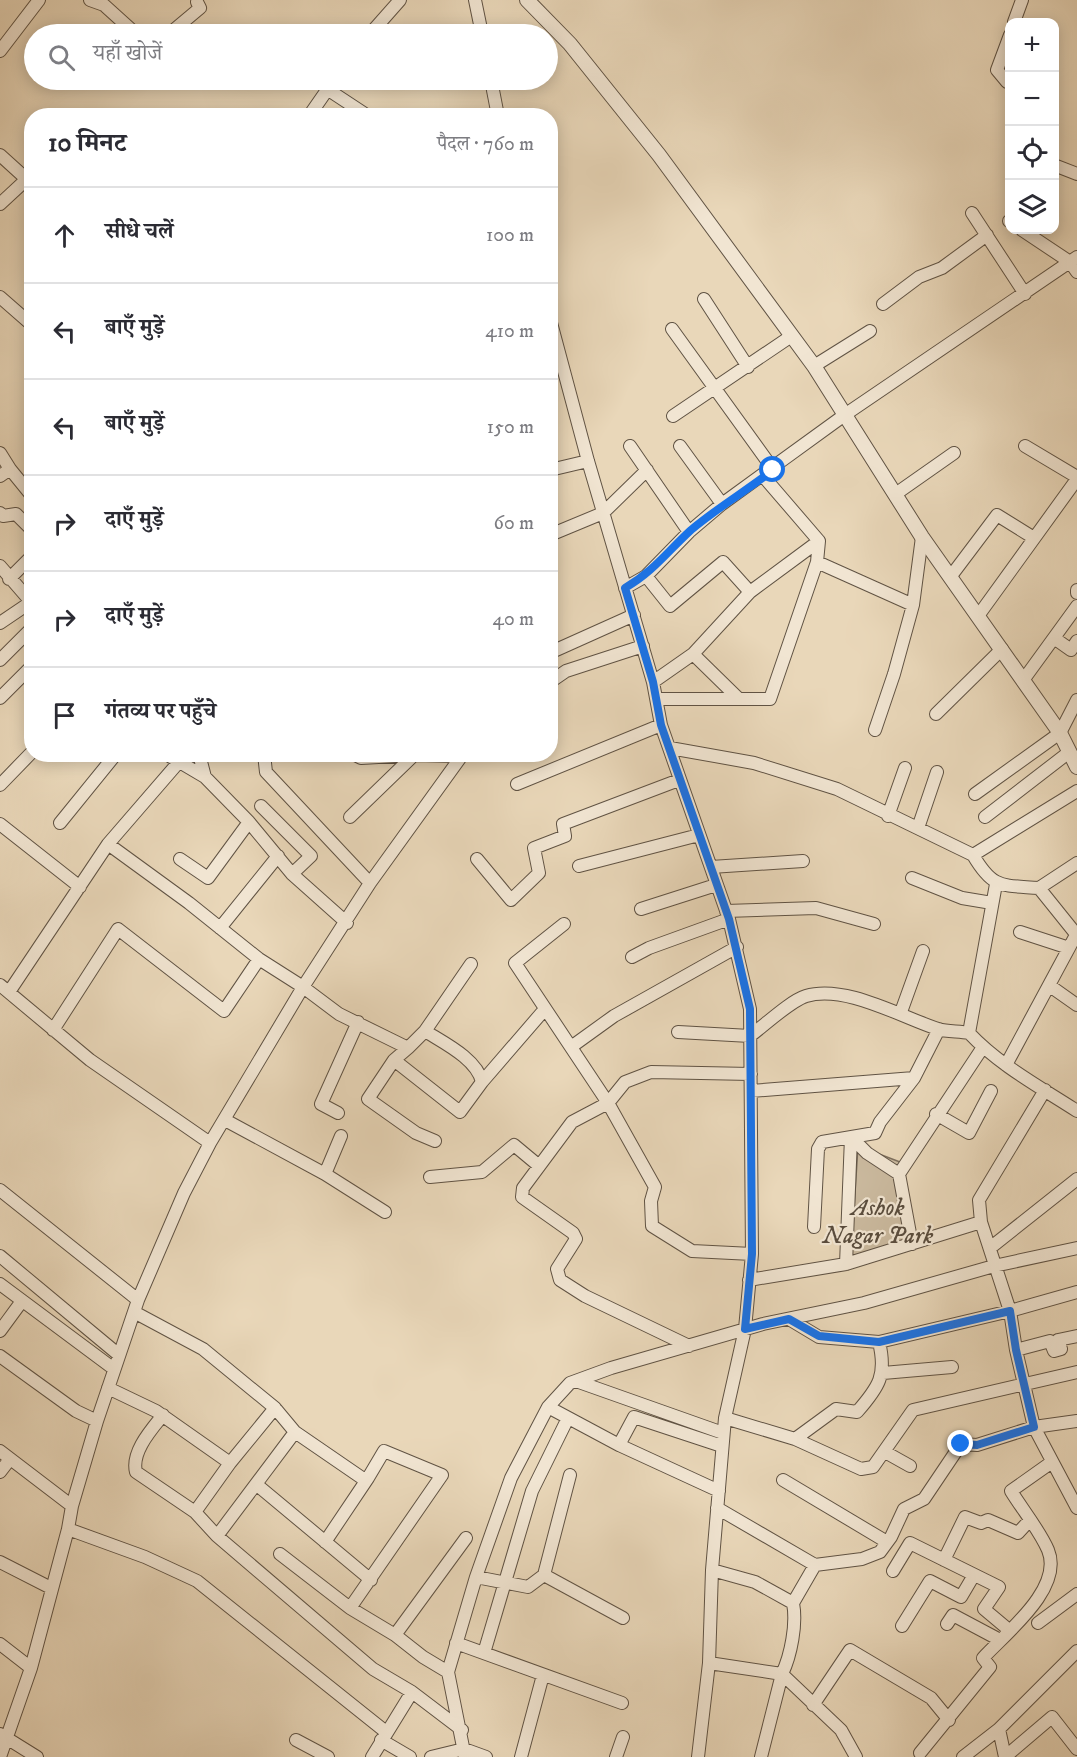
<!DOCTYPE html>
<html lang="hi">
<head>
<meta charset="utf-8">
<style>
	body { margin:0; font-family:"IM FELL DW Pica","Noto Serif Devanagari",serif; background:#f2f2f3; color:#2b2b33 }
	.controls { position:absolute; right:18px; top:18px; display:grid; overflow:hidden; border-radius:12px; box-shadow:0 3px 15px #0003 }
	.controls button { width:54px; height:54px; display:grid; place-items:center; padding:0; border:0; border-bottom:2px solid #e1e1e2; background:#fff; color:#2b2b33; font:30px sans-serif }
	.stop { position:absolute; width:18px; height:18px; margin:-14px; border:4px solid #1a73e8; border-radius:50%; background:#fff }
	.stop.end { background:#1a73e8; border-color:#fff; box-shadow:0 2px 6px #0008 }
	.list { margin:0; padding:0; list-style:none }
	h2 { display:flex; justify-content:space-between; align-items:center; height:78px; margin:0; padding:0 24px; font-size:26px }
	h2 small { font-size:20px; font-weight:400; color:#7c7c81 }
	.list li { display:grid; grid-template-columns:39px 1fr auto; gap:18px; align-items:center; box-sizing:border-box; height:96px; padding:0 24px; border-top:2px solid #e1e1e2 }
	.list b { display:block; font-size:22px; white-space:nowrap }
	.list em { font-size:20px; font-style:normal; color:#7c7c81 }
	.icon { flex:none; width:33px; height:33px; fill:none; stroke:currentColor; stroke-width:2; stroke-linecap:round; stroke-linejoin:round }
	.map { position:relative; flex:none; width:1077px; height:1757px; overflow:hidden }
	.search { position:absolute; background:#fff; box-shadow:0 3px 15px #0003; left:24px; top:24px; width:534px; height:66px; display:flex; align-items:center; gap:15px; box-sizing:border-box; padding:0 21px; border-radius:33px; color:#7c7c81; font-size:22px }
	.panel { position:absolute; background:#fff; box-shadow:0 3px 15px #0003; left:24px; top:108px; width:534px; height:654px; border-radius:24px }
	.map>svg:first-child { display:block }
</style>
</head>
<body>
<div class="map">
<svg width="1077" height="1757" viewBox="0 0 1077 1757">
	<rect width="100%" height="100%" fill="#e9d7b9"/>
	<filter id="stains"><feTurbulence type="fractalNoise" baseFrequency=".00333" numOctaves="4"/><feColorMatrix values="0 0 0 0 .2 0 0 0 0 .09 0 0 0 0 .02 0 0 0 .5 -.17"/></filter>
	<radialGradient id="worn" r=".72"><stop offset=".6" stop-color="#630" stop-opacity="0"/><stop offset="1" stop-color="#630" stop-opacity=".3"/></radialGradient>
	<path fill="#cab99e" stroke="#7e705e" stroke-width="1.5" d="M858 1146 900 1162 896 1178 908 1240 858 1257 851 1256Z"/>
	<g fill="none" stroke-linecap="round" stroke-linejoin="round">
		<g stroke="#605344" stroke-width="14">
			<path id="minor" d="M90 0 104 5 136 34
				M475 0 482 34
				M1014 22 1022 0
				M169 34 200 8 197 2
				M370 34 400 0
				M0 51 39 0
				M491 80 498 116
				M1007 82 997 70 1010 35
				M327 89 368 116
				M309 116 334 80
				M0 155 32 184
				M1054 165 1077 174
				M0 204 27 179
				M972 213 1025 294
				M1009 221H1010
				M1022 230 1070 262 1077 272
				M0 297 32 325
				M704 299 748 367
				M883 304 919 277 942 268 987 235
				M550 319 588 461 653 682 661 725 729 919 750 1009 752 1254 745 1329 725 1418 712 1570 709 1663 698 1757
				M672 329 773 469
				M814 366 870 331
				M32 379V386
				M673 416 790 337
				M630 446 689 532
				M680 446 722 504
				M1025 446 1077 477
				M0 453 10 469
				M550 470 588 461
				M0 476 10 469 32 496
				M897 493 954 453
				M0 513 3 516 16 514 32 530
				M550 535 603 513 647 470
				M817 562 913 605
				M0 566 32 603
				M646 576 670 606 723 562 750 592
				M951 576 997 515 1034 538
				M9 579 32 556
				M625 588 646 576 689 532 722 504 846 414 1077 257
				M1077 590V593
				M978 616 1077 479
				M0 623 31 602
				M1054 638 1071 650 1077 641
				M556 650 634 615
				M693 654 739 699
				M0 660 32 628
				M1024 679 1077 606
				M550 682 566 671 643 646
				M653 682 693 654 750 592 819 541 764 477
				M0 698 32 666
				M657 699H770L817 562 819 541
				M936 714 1002 649
				M875 730 894 674 913 605 922 537
				M670 748 754 763 837 789 973 855C993 889 1001 885 1039 888L1076 934
				M166 754 205 777 249 822 292 874 347 923
				M199 754 205 777
				M264 754 266 772 370 883
				M353 754 361 758 414 755 461 756
				M517 784 661 725
				M0 785 32 752
				M975 794 1060 733 1077 700
				M261 806 311 856 292 874
				M888 816 905 768
				M350 817 414 755
				M985 817 1068 753
				M60 823 116 754
				M0 824 80 887
				M918 828 937 772
				M108 844 178 763
				M973 855 1077 791
				M180 859 208 878 249 822
				M477 859 511 900 539 873 534 848 565 836 563 824 679 780
				M579 866 699 835
				M711 867 803 861
				M912 878 962 898 992 903
				M1039 888 1077 863
				M641 909 716 885
				M726 911 816 908 874 924
				M564 924 515 963 608 1103 655 1187 651 1201 652 1226 692 1251 752 1254
				M220 928 278 856
				M1020 932 1069 948
				M632 957 649 948 729 919
				M0 985 90 1060 210 1143
				M1050 986 1077 1005
				M9 992 108 844 189 903 259 959 303 987 339 1014 408 1048 425 1031 471 964
				M901 1012 923 951
				M53 1030 118 929 224 1011 259 959
				M678 1032 750 1036C765 1025 790 1001 806 996 845 984 901 1017 938 1029 947 1032 959 1031 969 1033 999 1065 1040 1087 1077 1111
				M969 1033 996 884
				M571 1047 614 1016 737 947
				M408 1048 394 1060 368 1099 416 1133 435 1141
				M394 1060 460 1112 482 1082C477 1059 444 1043 425 1031
				M1006 1065 1077 933
				M482 1082 545 1009
				M1045 1090 979 1200 981 1222 1010 1311 1016 1350 1034 1427 1077 1508
				M751 1091 914 1078
				M338 1113 321 1104 358 1022
				M936 1114 969 1133 991 1091
				M225 1120 325 1174 385 1212
				M851 1137 867 1153 899 1174
				M325 1174 341 1136
				M430 1177 482 1172 514 1145 538 1165
				M0 1190 138 1300
				M814 1227 818 1149 822 1142 875 1133 880 1122 914 1078 939 1029
				M912 1244 899 1174 983 1047
				M990 1248 1077 1179
				M0 1256 119 1355
				M846 1264 851 1137
				M749 1280 846 1264 981 1222
				M0 1284 114 1369
				M134 1312 203 1349 275 1408 295 1432 217 1536
				M789 1319 819 1337 879 1342 1010 1311 1077 1292
				M0 1331 22 1301
				M689 1346 585 1296 560 1280 557 1269 576 1239 573 1233 522 1197 523 1188 572 1122 608 1103 625 1082 651 1072 751 1074
				M1016 1350 1050 1341 1054 1351 1061 1349 1058 1340 1077 1336
				M0 1356 76 1411 97 1421
				M883 1373 952 1367
				M576 1381 723 1433
				M108 1388 156 1411 230 1463 195 1512
				M548 1407 619 1445 634 1417 722 1446
				M163 1415C151 1430 131 1452 136 1472L195 1512 217 1536 373 1669 412 1692 462 1730
				M725 1418 795 1439 836 1409 857 1412C879 1387 887 1375 879 1342
				M295 1432 362 1478H368L384 1451 442 1475 350 1608
				M795 1439 861 1469 873 1467 913 1410 1077 1372
				M619 1445 719 1491
				M0 1451 72 1506
				M885 1452 910 1466
				M230 1463 275 1408
				M0 1472 10 1459
				M783 1480 887 1542
				M256 1484 371 1580
				M717 1508 815 1565
				M68 1529 145 1557 197 1581 386 1732
				M325 1542 368 1478
				M280 1554 350 1608 395 1635 423 1657 448 1672
				M944 1560 965 1517 981 1523 988 1520 1018 1533 1029 1521
				M0 1562 51 1588
				M712 1570 755 1582 793 1603 815 1565 862 1559 880 1552 891 1537 904 1509 924 1499 961 1444 977 1445 1034 1427 1077 1421
				M893 1571 910 1543 999 1587 984 1609 1009 1630
				M544 1575 570 1475
				M476 1577 528 1587 544 1575 623 1618
				M793 1603C797 1624 791 1655 782 1674L841 1730 856 1757
				M1038 1623 1077 1594
				M947 1624 953 1615 1000 1640
				M902 1626 930 1581 961 1597 974 1575
				M395 1635 466 1538
				M456 1643 622 1703
				M0 1644 31 1668
				M1077 1651 999 1729 1005 1757 1052 1717 1077 1749
				M484 1653 532 1491 568 1418
				M709 1663 782 1674 761 1757
				M813 1705 850 1650 931 1698 949 1720
				M0 1734 37 1757
				M296 1740 328 1757
				M381 1740 410 1757
				M920 1753 990 1667 983 1658C1006 1633 1064 1588 1048 1550 1040 1531 1022 1509 1011 1491L1052 1462
				M0 1757 31 1668 68 1529 72 1506 97 1421 138 1300 184 1193 210 1143 303 987 370 883 463 754
				M372 1757 412 1692
				M431 1757 464 1749 486 1757
				M465 1757 448 1672 476 1577 511 1478 548 1407 570 1383 611 1368 763 1324 864 1303 994 1266 1077 1248
				M521 1757 543 1675
				M616 1757 623 1737
				M963 1757 999 1729"/>
		</g>
		<g stroke="#605344" stroke-width="16">
			<path id="tertiary" d="M527 0 570 44 659 155 814 366 922 537 1060 733 1077 767"/>
		</g>
		<use href="#minor" stroke="#f1e5d2" stroke-width="12"/>
		<use href="#tertiary" stroke="#f1e5d2" stroke-width="14"/>
	</g>
	<g fill="none" stroke-linecap="round" stroke-linejoin="round">
		<path stroke="#1a73e8" stroke-width="8" d="M773 470C746 491 717 508 691 530 668 551 653 572 625 588L653 682 661 725 729 919 750 1009 752 1254 745 1329 789 1319 819 1336 879 1342 1010 1311 1016 1350 1034 1427 977 1445 961 1444"/>
	</g>
	<g text-anchor="middle" stroke-width="4.5" stroke-linejoin="round" paint-order="stroke">
		<g font-size="24" font-style="italic" fill="#594c3d" stroke="#f1e5d2">
			<text x="878" y="1215">Ashok<tspan x="878" dy="28">Nagar Park</tspan></text>
		</g>
	</g>
	<rect width="100%" height="100%" filter="url(#stains)"/>
	<rect width="100%" height="100%" fill="url(#worn)"/>
</svg>
<div class="controls">
<button>+</button>
<button>−</button>
<button><svg class="icon" aria-label="locate" viewBox="0 0 24 24"><circle cx="12" cy="12" r="6"/><path d="M12 2v4M12 18v4M2 12h4M18 12h4"/></svg></button>
<button><svg class="icon" aria-label="layers" viewBox="0 0 24 24"><path d="M12 4l9 5-9 5-9-5zM3 14l9 5 9-5"/></svg></button>
</div>
<div class="stop" style="left:773px;top:470px"></div>
<div class="stop end" style="left:961px;top:1444px"></div>
<div class="search"><svg class="icon" aria-label="search" viewBox="0 0 24 24"><circle cx="10" cy="10" r="6"/><path d="M15 15l6 6"/></svg>यहाँ खोजें</div>
<section class="panel">
<h2>10 मिनट<small>पैदल · 760 m</small></h2>
<ul class="list">
<li><svg class="icon" aria-label="ahead" viewBox="0 0 24 24"><path d="M12 20V5M6 11l6-6 6 6"/></svg><div><b>सीधे चलें</b></div><em>100 m</em></li>
<li><svg class="icon" aria-label="left" viewBox="0 0 24 24"><path d="M17 20v-9H6M10 6l-5 5 5 5"/></svg><div><b>बाएँ मुड़ें</b></div><em>410 m</em></li>
<li><svg class="icon" aria-label="left" viewBox="0 0 24 24"><path d="M17 20v-9H6M10 6l-5 5 5 5"/></svg><div><b>बाएँ मुड़ें</b></div><em>150 m</em></li>
<li><svg class="icon" aria-label="right" viewBox="0 0 24 24"><path d="M7 20v-9h11M14 6l5 5-5 5"/></svg><div><b>दाएँ मुड़ें</b></div><em>60 m</em></li>
<li><svg class="icon" aria-label="right" viewBox="0 0 24 24"><path d="M7 20v-9h11M14 6l5 5-5 5"/></svg><div><b>दाएँ मुड़ें</b></div><em>40 m</em></li>
<li><svg class="icon" aria-label="arrive" viewBox="0 0 24 24"><path d="M6 21V4h12l-3 4 3 4H6"/></svg><div><b>गंतव्य पर पहुँचे</b></div></li>
</ul>
</section>
</div>
</body>
</html>
